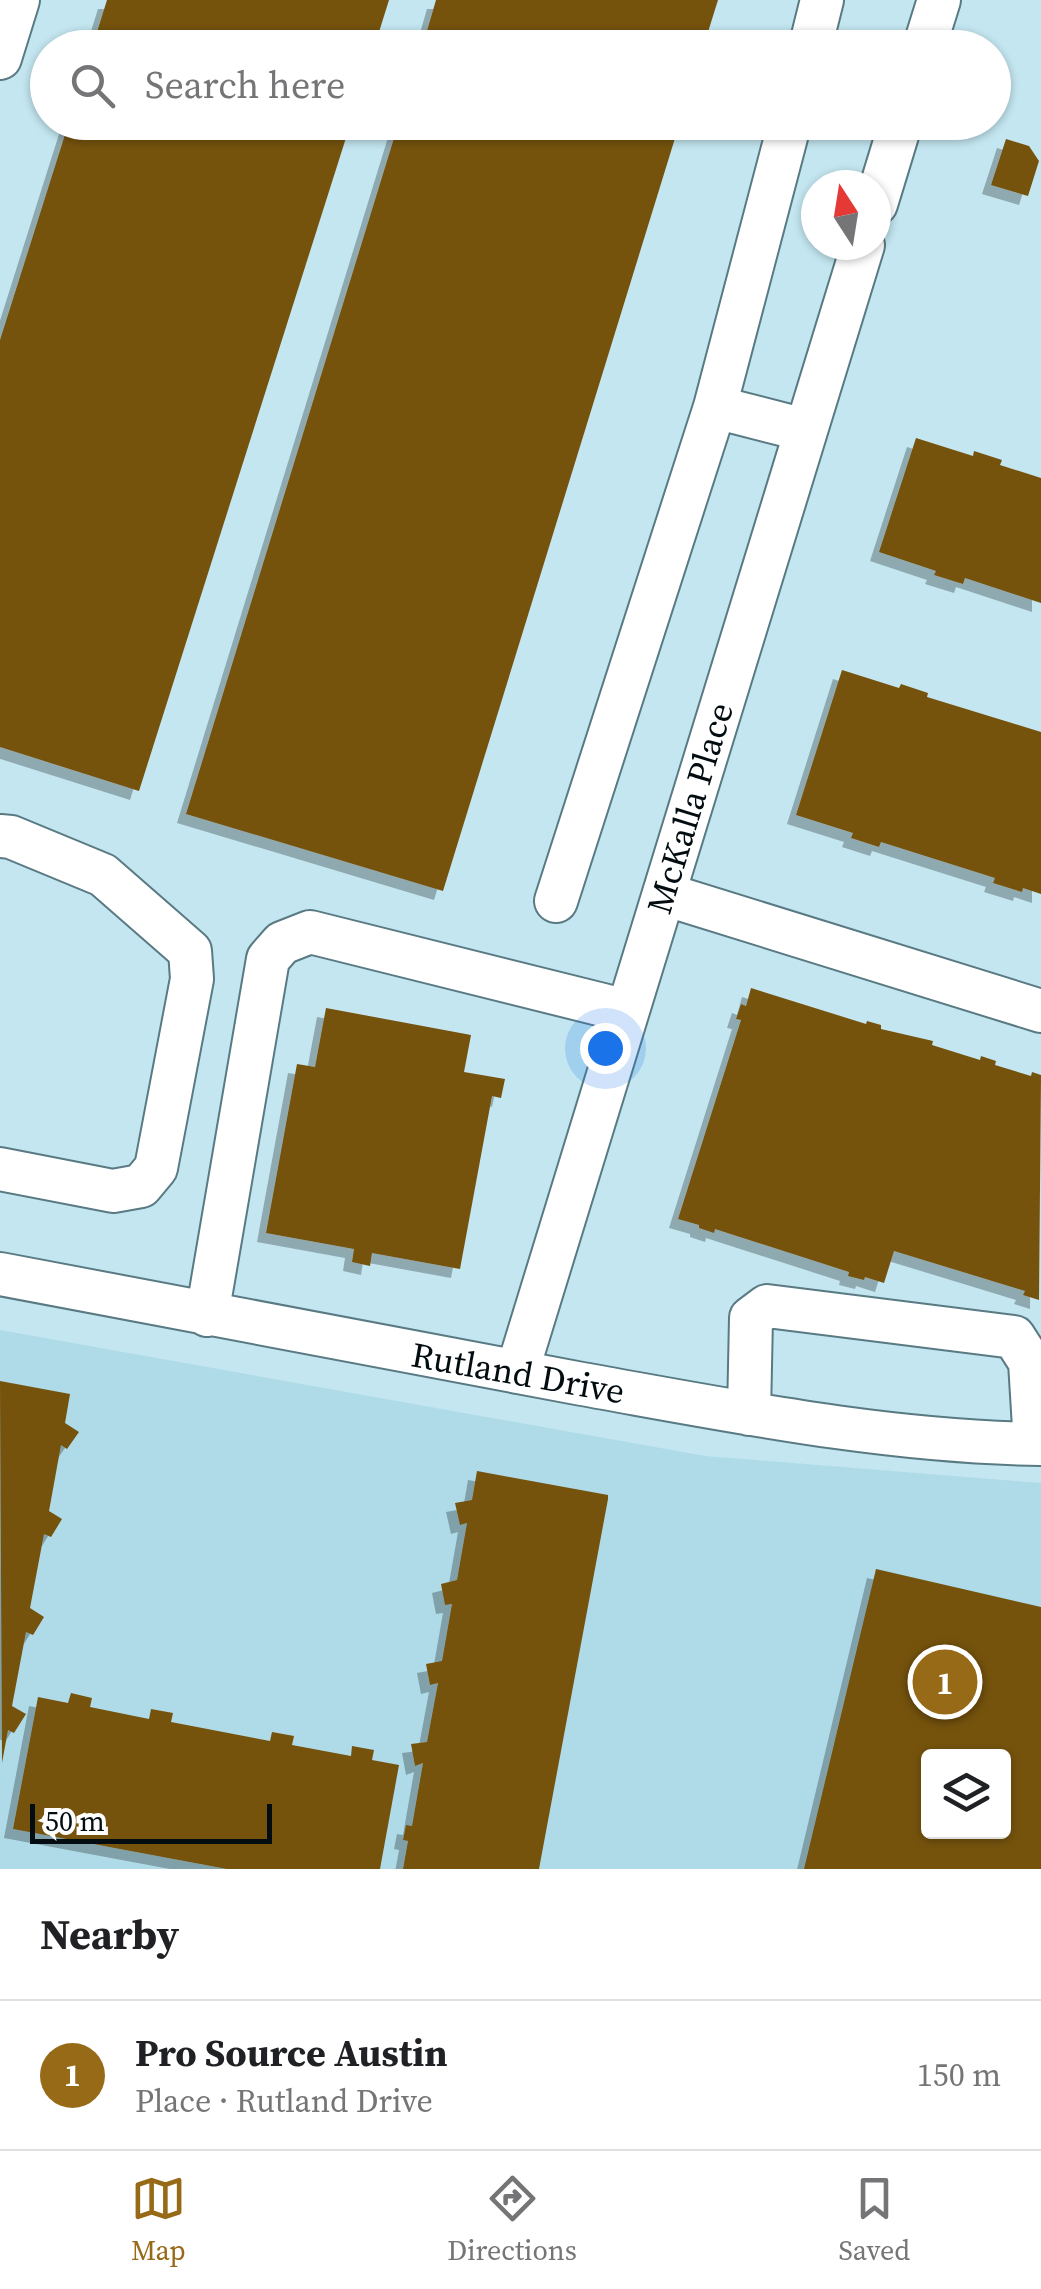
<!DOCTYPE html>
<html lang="en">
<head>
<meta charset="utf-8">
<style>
	body { margin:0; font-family:"Source Serif 4",serif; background:#f2f2f2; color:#202124 }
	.controls { position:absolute; right:30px; bottom:30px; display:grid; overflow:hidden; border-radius:10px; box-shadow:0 2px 8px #0004 }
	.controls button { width:90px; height:90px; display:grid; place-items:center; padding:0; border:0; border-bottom:2px solid #e0e0e0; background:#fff; color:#202124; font:50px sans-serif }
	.compass { position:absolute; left:801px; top:170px; width:90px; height:90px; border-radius:50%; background:#fff; box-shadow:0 2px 8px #0004; rotate:348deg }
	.scale { position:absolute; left:30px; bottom:25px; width:242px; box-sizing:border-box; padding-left:10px; border:5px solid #030d11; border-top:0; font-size:28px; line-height:35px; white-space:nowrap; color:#030d11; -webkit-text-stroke:8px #fff; paint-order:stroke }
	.you { position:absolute; left:605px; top:1048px; width:35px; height:35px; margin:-25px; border:8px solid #fff; border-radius:50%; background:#1a73e8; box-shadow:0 0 0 15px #1a73e833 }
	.badge { display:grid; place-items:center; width:65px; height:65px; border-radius:50%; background:#976a18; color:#fff; font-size:32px; font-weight:700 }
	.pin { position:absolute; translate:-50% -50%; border:5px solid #fff; box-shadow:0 2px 10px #0006 }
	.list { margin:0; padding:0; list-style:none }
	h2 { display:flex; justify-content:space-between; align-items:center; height:130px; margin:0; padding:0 40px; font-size:42px }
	h2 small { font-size:32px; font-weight:400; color:#757577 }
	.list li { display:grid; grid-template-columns:65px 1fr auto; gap:30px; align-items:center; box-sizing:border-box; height:150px; padding:0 40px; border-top:2px solid #e0e0e0 }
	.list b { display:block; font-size:38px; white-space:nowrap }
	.list p { margin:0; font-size:32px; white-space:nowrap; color:#757577 }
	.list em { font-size:32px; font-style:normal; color:#757577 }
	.icon { flex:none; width:55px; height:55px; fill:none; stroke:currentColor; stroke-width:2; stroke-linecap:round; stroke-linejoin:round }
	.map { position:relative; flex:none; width:1041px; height:1869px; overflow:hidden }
	.search { position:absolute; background:#fff; box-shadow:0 2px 8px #0004; left:30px; right:30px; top:30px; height:110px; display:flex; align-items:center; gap:25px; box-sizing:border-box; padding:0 35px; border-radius:55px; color:#757577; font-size:38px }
	.sheet { height:280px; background:#fff }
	nav { display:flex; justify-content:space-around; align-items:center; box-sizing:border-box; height:140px; border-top:2px solid #e0e0e0; background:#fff; font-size:28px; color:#757577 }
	nav a { display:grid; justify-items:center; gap:5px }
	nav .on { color:#976a18 }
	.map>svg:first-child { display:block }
</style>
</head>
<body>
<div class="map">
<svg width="1041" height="1869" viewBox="0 0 1041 1869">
	<defs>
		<filter id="shadow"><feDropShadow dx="-9" dy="9" stdDeviation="0" flood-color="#0004"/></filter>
	</defs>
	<rect width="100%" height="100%" fill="#c3e6f0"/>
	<path fill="#aedbe7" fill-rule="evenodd" d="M0 1330 705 1456 1041 1483V1869H0ZM928 1756H1004V1832H928Z"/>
	<path fill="#755211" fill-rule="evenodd" filter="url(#shadow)" d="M107 0H389L374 48H92Z
		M436 0H718L703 48H422Z
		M69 122H351L139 791 0 747V340Z
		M399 122H680L443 891 186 814Z
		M1006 139 1029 146 1039 161 1028 196 991 185Z
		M916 438 973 456 974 451 1002 460 1000 465 1041 478V603L965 578 963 584 934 575 936 571 879 552Z
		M842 670 899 688 901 684 928 693 927 697 1041 732V894L1023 888 1022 892 993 883 995 878 881 842 879 847 851 838 853 833 796 815Z
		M751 988 866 1024 867 1021 881 1025V1029L933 1041 932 1045 980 1060 981 1056 996 1061 995 1065 1031 1076 1032 1072 1041 1075 1039 1300 1023 1295 1025 1291 894 1251 884 1283 865 1277 864 1280 848 1276 849 1272 715 1229 714 1233 699 1228V1225L678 1219 741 1020 736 1019 741 1004 746 1006Z
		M326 1008 471 1035 464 1072 505 1079 501 1098 492 1096 460 1269 372 1253 370 1266 352 1262 354 1249 266 1233 297 1064 315 1067Z
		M0 1381 70 1394 65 1423 79 1432 67 1449 61 1445 49 1511 62 1519 51 1537 44 1534 30 1608 44 1617 33 1635 26 1632 12 1706 26 1714 14 1733 8 1730 2 1763Z
		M477 1471 608 1495V1499L539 1869H403L408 1841 403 1840 406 1825 412 1826 423 1763 415 1766 411 1744 427 1742 438 1683 430 1685 426 1664 442 1661 452 1604 445 1605 441 1584 457 1580 467 1523 460 1525 455 1503 472 1500Z
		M876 1569 1041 1607V1869H804ZM928 1756H1004V1832H928Z
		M71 1693 92 1698 90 1707 149 1719 151 1709 173 1713 171 1722 270 1741 272 1732 294 1736 292 1745 351 1756 352 1746 374 1750 372 1760 399 1765 380 1869H227L13 1829 38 1697 68 1703Z"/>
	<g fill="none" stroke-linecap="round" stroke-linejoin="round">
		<g stroke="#597a83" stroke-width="46">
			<path id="minor" d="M810 48 822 0
				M924 48 939 0
				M0 58 18 0
				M876 204 901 122
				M715 407 805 430
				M0 836 11 837 103 875 190 951 192 979 156 1168 141 1186 113 1191 0 1169
				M664 894 1041 1011
				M556 901 715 407 790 122
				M0 1274C194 1312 388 1349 582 1384 734 1411 886 1442 1041 1444
				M207 1315 268 959 282 943 310 932 627 1011
				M517 1372 863 245
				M749 1414 751 1318 767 1306 1014 1337 1030 1362 1035 1444"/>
		</g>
		<use href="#minor" stroke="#fff" stroke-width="42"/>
	</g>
	<g text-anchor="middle" stroke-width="10" stroke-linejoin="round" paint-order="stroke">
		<g font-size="35" fill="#030d11" stroke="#fff">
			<text transform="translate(690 808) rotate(-73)" y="12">McKalla Place</text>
			<text transform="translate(518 1373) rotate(10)" y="12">Rutland Drive</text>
		</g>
	</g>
</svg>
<div class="controls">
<button><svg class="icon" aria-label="layers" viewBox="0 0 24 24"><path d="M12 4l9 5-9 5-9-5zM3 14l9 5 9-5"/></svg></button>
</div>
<svg class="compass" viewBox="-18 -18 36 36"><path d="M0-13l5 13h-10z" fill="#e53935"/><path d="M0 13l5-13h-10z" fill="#757577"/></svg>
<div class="scale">50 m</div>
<div class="you"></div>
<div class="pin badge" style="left:945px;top:1682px">1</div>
<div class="search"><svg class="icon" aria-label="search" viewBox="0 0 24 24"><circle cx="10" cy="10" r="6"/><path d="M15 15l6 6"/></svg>Search here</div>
</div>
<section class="sheet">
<h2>Nearby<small></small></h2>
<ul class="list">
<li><span class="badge">1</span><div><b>Pro Source Austin</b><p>Place · Rutland Drive</p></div><em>150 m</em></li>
</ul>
</section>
<nav>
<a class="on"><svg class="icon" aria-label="map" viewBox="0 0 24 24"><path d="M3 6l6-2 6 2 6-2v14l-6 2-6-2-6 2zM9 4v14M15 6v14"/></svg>Map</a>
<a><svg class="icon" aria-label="directions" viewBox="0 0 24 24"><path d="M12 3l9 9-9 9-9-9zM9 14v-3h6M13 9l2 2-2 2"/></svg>Directions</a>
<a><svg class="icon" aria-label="saved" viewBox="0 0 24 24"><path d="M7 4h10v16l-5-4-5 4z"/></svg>Saved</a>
</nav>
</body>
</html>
